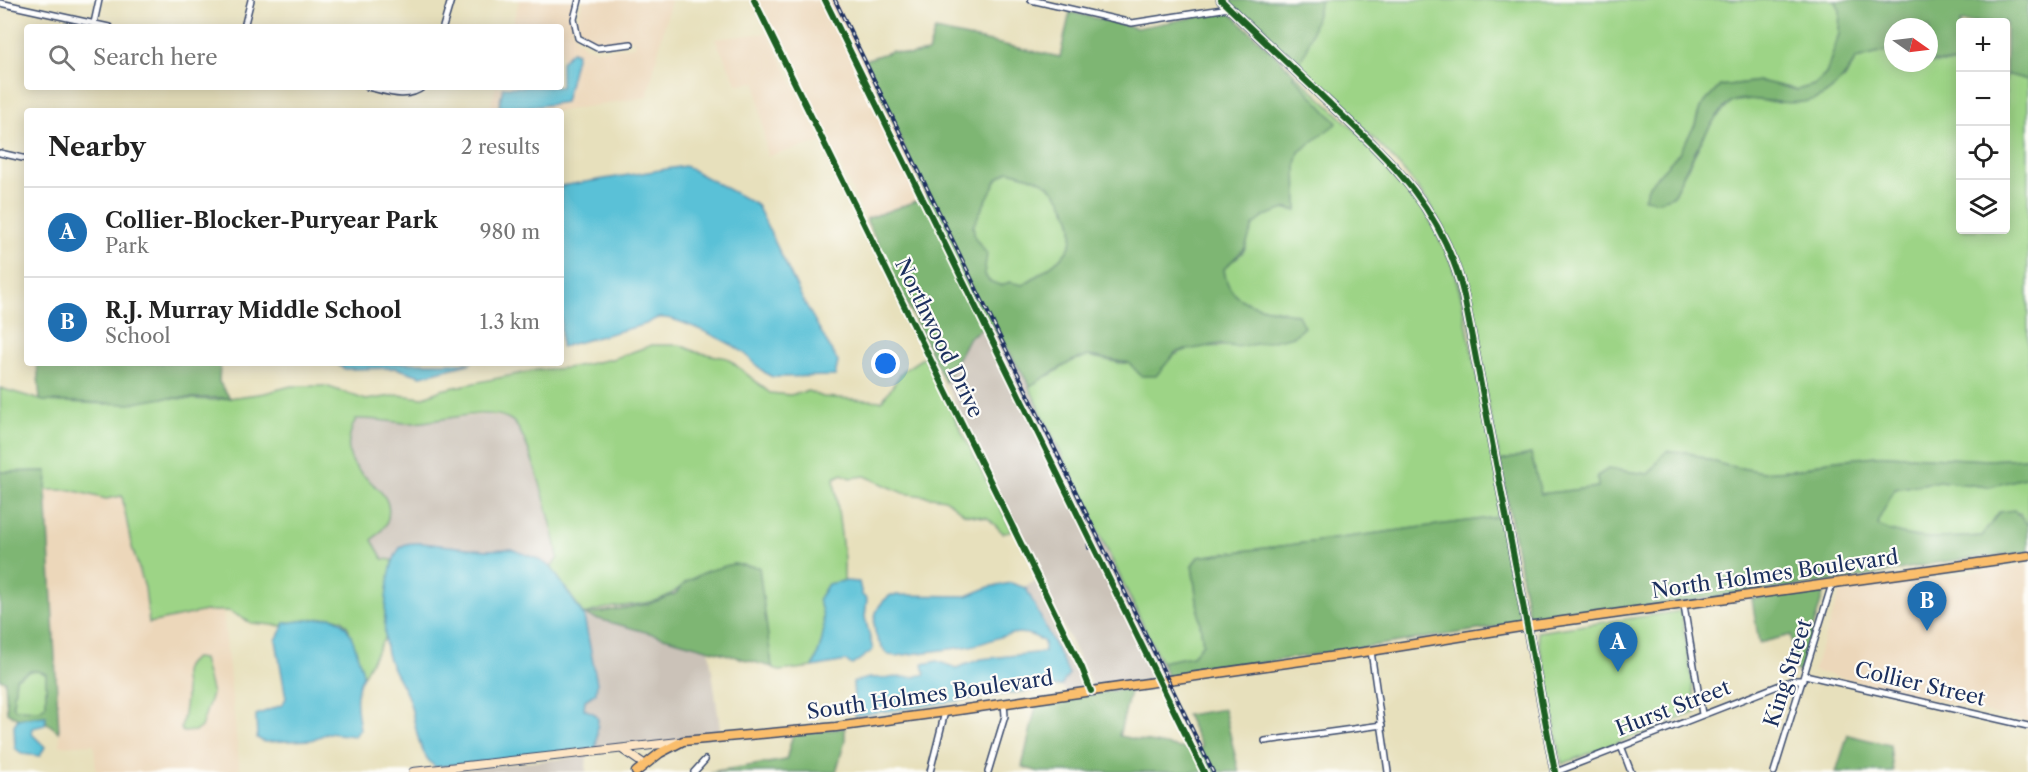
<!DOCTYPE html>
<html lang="en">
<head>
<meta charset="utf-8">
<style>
	body { margin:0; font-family:"Libre Caslon Text",serif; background:#f6f6f6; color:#222 }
	.controls { position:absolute; right:18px; top:18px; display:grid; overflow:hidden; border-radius:6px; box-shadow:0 3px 15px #0003 }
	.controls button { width:54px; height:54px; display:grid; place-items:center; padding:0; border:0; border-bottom:2px solid #e0e0e0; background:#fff; color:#222; font:30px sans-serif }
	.compass { position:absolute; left:1884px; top:18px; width:54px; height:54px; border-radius:50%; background:#fff; box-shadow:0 3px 15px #0003; rotate:104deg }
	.you { position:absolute; left:886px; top:364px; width:21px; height:21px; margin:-15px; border:4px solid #fff; border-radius:50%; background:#1a73e8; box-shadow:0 0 0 9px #1a73e833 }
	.badge { display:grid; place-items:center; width:39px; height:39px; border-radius:50%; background:#1f6fb2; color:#fff; font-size:20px; font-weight:700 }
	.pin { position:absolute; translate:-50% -50px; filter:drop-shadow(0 2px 3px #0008) }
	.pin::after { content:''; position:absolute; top:32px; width:21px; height:18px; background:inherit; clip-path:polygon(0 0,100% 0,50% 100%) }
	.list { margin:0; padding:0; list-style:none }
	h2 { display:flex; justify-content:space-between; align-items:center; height:78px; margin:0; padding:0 24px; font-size:26px }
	h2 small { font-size:20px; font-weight:400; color:#767676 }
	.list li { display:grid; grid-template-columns:39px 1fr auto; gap:18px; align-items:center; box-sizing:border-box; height:90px; padding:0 24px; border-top:2px solid #e0e0e0 }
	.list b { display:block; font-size:22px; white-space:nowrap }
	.list p { margin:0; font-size:20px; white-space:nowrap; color:#767676 }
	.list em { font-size:20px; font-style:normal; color:#767676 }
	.icon { flex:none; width:33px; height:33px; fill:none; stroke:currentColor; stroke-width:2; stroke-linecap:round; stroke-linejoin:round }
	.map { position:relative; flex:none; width:2028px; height:772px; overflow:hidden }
	.search { position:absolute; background:#fff; box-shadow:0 3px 15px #0003; left:24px; top:24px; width:540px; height:66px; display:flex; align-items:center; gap:15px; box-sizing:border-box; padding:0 21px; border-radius:6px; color:#767676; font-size:22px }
	.panel { position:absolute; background:#fff; box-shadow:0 3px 15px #0003; left:24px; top:108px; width:540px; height:258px; border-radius:6px }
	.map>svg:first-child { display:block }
</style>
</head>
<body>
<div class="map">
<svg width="2028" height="772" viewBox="0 0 2028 772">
	<rect width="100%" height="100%" fill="#fdfcf7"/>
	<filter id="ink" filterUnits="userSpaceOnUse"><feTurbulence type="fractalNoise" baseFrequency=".0167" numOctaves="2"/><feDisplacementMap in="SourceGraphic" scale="12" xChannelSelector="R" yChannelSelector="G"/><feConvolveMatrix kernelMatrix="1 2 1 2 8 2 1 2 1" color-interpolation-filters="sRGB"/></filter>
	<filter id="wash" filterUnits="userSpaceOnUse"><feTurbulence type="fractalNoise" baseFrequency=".008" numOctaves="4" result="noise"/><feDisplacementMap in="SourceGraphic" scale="24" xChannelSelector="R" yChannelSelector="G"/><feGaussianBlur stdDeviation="1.35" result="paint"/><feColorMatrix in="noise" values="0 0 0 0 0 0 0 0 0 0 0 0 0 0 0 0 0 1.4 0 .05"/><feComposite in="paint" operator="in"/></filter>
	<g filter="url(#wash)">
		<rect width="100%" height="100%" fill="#e7e0bc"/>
		<path fill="#ecd7ba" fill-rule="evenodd" d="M519 0H576L571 19 576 38 585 46 597 50 635 46 633 40 597 45 581 36 577 20 583 0H671L647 97 560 111H489L496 87H503L498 105 501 108 519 105 562 104 565 102 577 53 572 51 561 62V27H512Z
			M758 0H835L927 197 866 219Z
			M768 33 822 142 767 156 756 82 737 84 715 39Z
			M46 490H71L106 499 122 495 145 588 149 623 206 611H223L240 772H96L94 744 60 746ZM195 658 203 659 212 694 208 706 181 728 186 695 182 676 187 663Z
			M2028 564V722L1813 671 1840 592Z"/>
		<path fill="#cbc2b8" d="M991 323 1030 386 1168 677 1093 688 945 382 969 337Z
			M487 415 510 419 523 433 544 499 558 558 551 567 536 558 511 549 486 550 422 543 400 548 393 560 383 559 372 540 386 524 372 484 362 475 350 459 346 446 356 419 376 418 407 423Z
			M1036 580 1079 669 1087 689 1067 692 1061 686 1068 674 1024 587Z
			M584 615 709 650 721 736 596 750 595 714 584 710 585 700 596 693 597 683Z
			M587 756 586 772H439Z"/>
		<path fill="#9dd486" stroke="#5c8272" stroke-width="1.5" d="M1321 0H1835L1840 10 1839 34 1826 74 1814 85 1797 90 1760 81 1720 86 1700 108 1695 125 1679 153 1666 168 1673 196 1711 123 1732 102 1752 99 1779 103 1844 79 1856 59 1887 51 1893 52V63H1960V230H2006V74L2028 80V458L1987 460 1886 455 1827 461 1803 469 1763 472 1724 465 1687 452 1648 474 1619 470 1599 487 1540 494 1531 454 1500 461C1489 408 1478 356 1465 304 1454 265 1447 228 1422 194 1388 147 1340 108 1297 68Z
			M1294 73 1374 148 1424 208 1451 262 1461 297 1505 516 1198 557 1192 565 1203 644 1192 656 1161 662 1029 387 1033 381 1050 375 1072 361 1088 356 1120 363 1164 364C1185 340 1219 349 1248 345 1264 343 1278 338 1294 336L1283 311C1253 307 1227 302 1224 269 1230 260 1240 258 1245 249 1248 242 1248 233 1253 226 1264 213 1281 206 1297 211L1296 164 1299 152 1336 123 1292 75Z
			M1009 171C1022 175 1038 177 1048 185 1065 199 1081 231 1067 251 1056 265 1037 275 1022 285L1009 282 1002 286 989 281 984 274 986 254 975 238 973 226 997 179Z
			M652 345H680L696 352 727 358 770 393 790 395 808 391 823 397 882 401 904 370 924 357 1012 531 1003 533 988 518 965 514 945 499 903 493 865 476 850 478 842 474 834 478 844 559V581L828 584 818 600C829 623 822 645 813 667L779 671 772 667 761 589 686 582C655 614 619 599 584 615L551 567 558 558C555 534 529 431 511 420 486 404 434 425 406 423 389 422 374 418 356 419 325 482 401 476 387 522 385 528 377 535 372 540L383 559 393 560 385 610V637L363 676 348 627 342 620 331 617 285 623 283 626 251 623 229 611H206L149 623 145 588 131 544 122 496 106 499 71 490H46L47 471 0 472V388L44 401 106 404 163 398 215 400 265 393 291 386H326L366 400 399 395 422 398 441 390 537 370 567 368 612 359Z
			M2028 477V525H2025L2020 513H1999L1983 536C1943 538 1915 543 1878 527L1880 517 1895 489 1939 481 1988 487Z
			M1681 611 1697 712 1562 764 1537 632Z
			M195 658 203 659 212 694 201 727 196 731 183 732 181 729C183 717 186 707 186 695 185 679 178 668 195 658Z
			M30 671H38L46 674V705L40 710 15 709 13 704 16 678Z"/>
		<path fill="#7eb673" stroke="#4c7268" stroke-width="1.5" fill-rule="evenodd" d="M1225 0H1321L1307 49 1297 68Z
			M1835 0H2028V80L2006 74V22H1960V63L1929 61V27H1893V52L1887 51 1856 59C1834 96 1814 108 1769 101 1758 100 1742 97 1732 102 1712 112 1684 174 1673 196L1658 201 1644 199 1649 185 1679 153 1695 125 1700 108 1720 86 1760 81 1797 90 1814 85 1826 74 1839 34 1840 10Z
			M1228 11 1294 73 1293 75 1337 123 1299 152 1296 164 1297 211 1288 208 1265 216 1253 226 1245 248 1224 269C1228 309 1266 307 1298 315L1304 327 1294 336 1264 343 1235 347 1221 344 1176 352 1156 376H1141L1129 363 1088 356 1072 361 1030 386 991 323 969 337 945 382 866 219 927 197 865 60 892 51 909 55 928 52 935 30 1060 57 1070 12 1137 28ZM1009 171C1022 175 1038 177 1048 185 1065 199 1081 231 1067 251 1056 265 1037 275 1023 285L1009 282 1002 286 989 281 984 274 987 254 975 238 973 226 997 179Z
			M37 363H220L219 382 230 398H163L129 404 44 401 40 400Z
			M1667 451 1687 452 1724 465 1763 472 1803 469 1827 461 1886 455 1987 460 2028 458V477L1988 487 1939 481 1895 489 1880 517 1878 526C1914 542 1944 538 1982 536L1999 512 2014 510 2028 525V552L1935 563 1864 577 1530 622 1500 461 1531 454 1541 494 1598 487 1597 476 1608 469 1648 474C1657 467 1658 457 1667 451Z
			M47 471 46 490 59 732 46 722 45 716 18 719 7 712 5 681 0 679V472ZM30 671H38L46 674V705L40 710 15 709 13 704 16 678Z
			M1505 516 1524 623 1168 677 1161 662 1192 656 1203 644 1192 565 1198 557Z
			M733 564 759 567 772 667 584 615 648 604 675 594 686 582 707 571Z
			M1825 588 1800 672 1796 671 1791 635 1759 643 1752 599Z
			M1131 688 1119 736 1196 751 1202 747 1186 715 1224 709 1239 772H1040L1022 767 1037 702Z
			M845 728V741L836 772H710L786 760 793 734Z
			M1848 735 1890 745 1893 772H1836Z"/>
		<path fill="#5ac1d7" stroke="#3a789a" stroke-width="1.5" d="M572 51 577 53 565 102 540 106 499 107 503 87H561V62Z
			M685 166 757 205 802 298 838 362 835 376 773 377C761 373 754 361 744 353 731 343 674 315 659 318 655 318 650 322 646 324L561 347V186Z
			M338 363H472L421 376 396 368 345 369 339 366Z
			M422 543 486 550 511 549 536 558 551 567 584 616 597 683 596 693 585 700 584 709 595 714 598 719 596 750 435 767C417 753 416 724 410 703 405 686 391 671 387 653 382 630 385 566 400 548 405 542 414 543 422 543Z
			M844 581 859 582 862 595 867 599 865 617 873 650 852 665 846 661 813 667C822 645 829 623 818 600L828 584Z
			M1011 583 1026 588 1069 674 1061 686 855 716 853 682 869 678 914 677 925 674 923 664 937 661 956 668 981 659 1044 652V642C1016 621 994 644 965 647 942 650 919 653 896 656L889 655C870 637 868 610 891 595L967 596 989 587Z
			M331 617C353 623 355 650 362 669L363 676C353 692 357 711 360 729L355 736 328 733 311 740 264 742 257 738 256 715 282 705 286 698 276 640 285 623Z
			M46 716 45 725 33 728 32 734 45 747 40 756 22 754 15 748 14 725 18 719Z"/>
	</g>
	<g filter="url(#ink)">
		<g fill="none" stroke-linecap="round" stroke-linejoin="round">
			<g stroke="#3a4a6c" stroke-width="8">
				<path id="minor" d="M579 0 574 19 578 38 597 48 631 44
					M754 0 1082 668 1091 691
					M1031 0 1132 23 1229 8
					M0 3 109 27
					M94 23 99 0
					M244 27 251 0
					M443 27 451 0
					M368 87C386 91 407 100 423 87
					M0 153 27 159
					M1684 606 1702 714
					M1371 651 1388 772
					M1805 675 2028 726
					M1265 741 1382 725
					M1621 746 1631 772
					M694 772 705 760
					M930 772 945 712
					M988 772 1005 716 1004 703
					M1556 772 1793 680H1803
					M1774 772 1832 584"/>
			</g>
			<g stroke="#3a4a6c" stroke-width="10">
				<path id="secondary" d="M622 749 644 764
					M413 772 679 742"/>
			</g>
			<g stroke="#3a4a6c" stroke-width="11">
				<path id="primary" d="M1221 0C1256 34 1292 67 1327 101 1391 161 1443 208 1464 296L1555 772
					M636 772 660 753 683 741 836 727 945 712 1371 651 1527 626 2028 556"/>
			</g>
			<use href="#minor" stroke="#fff" stroke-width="5"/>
			<use href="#secondary" stroke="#fde5c5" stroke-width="8"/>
			<use href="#primary" stroke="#fabe6d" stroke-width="8"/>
			<g stroke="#1b2f5e" stroke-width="4">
				<path id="rail" d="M835 0 1213 772
					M1084 518 1089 548"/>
			</g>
			<use href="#rail" stroke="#fdfcf7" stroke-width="1.5" stroke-dasharray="4.5" stroke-linecap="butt"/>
			<g stroke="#fdfcf7" stroke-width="10">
				<path id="cycleway" d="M754 0 1082 668 1091 691
					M825 0 1204 772
					M1221 0C1256 34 1292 67 1327 101 1391 161 1443 208 1464 296L1555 772"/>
			</g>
			<use href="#cycleway" stroke="#1b5e20" stroke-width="6"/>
		</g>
	</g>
	<g text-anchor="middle" stroke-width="4.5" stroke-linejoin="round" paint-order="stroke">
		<g font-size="21" fill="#1b2f5e" stroke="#fdfcf7">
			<text transform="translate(939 338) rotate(64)" y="7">Northwood Drive</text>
			<text transform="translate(1775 574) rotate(-8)" y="7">North Holmes Boulevard</text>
			<text transform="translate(1788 673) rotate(-72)" y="7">King Street</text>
			<text transform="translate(1920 684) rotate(13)" y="7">Collier Street</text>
			<text transform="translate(930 695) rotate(-8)" y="7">South Holmes Boulevard</text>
			<text transform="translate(1673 708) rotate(-21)" y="7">Hurst Street</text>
		</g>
	</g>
</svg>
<div class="controls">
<button>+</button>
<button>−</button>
<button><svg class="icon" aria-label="locate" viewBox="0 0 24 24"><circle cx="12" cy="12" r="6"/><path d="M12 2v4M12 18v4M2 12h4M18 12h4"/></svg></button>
<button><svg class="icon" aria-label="layers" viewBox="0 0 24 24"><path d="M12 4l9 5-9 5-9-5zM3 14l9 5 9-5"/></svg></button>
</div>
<svg class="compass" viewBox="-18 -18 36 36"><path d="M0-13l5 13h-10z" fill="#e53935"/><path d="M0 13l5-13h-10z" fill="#767676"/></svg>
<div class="you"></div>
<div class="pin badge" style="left:1618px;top:672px">A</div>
<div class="pin badge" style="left:1927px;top:631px">B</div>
<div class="search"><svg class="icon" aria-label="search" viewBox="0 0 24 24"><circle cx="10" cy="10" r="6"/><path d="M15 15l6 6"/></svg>Search here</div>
<section class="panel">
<h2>Nearby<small>2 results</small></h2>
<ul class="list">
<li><span class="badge">A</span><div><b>Collier-Blocker-Puryear Park</b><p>Park</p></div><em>980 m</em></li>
<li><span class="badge">B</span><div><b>R.J. Murray Middle School</b><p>School</p></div><em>1.3 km</em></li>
</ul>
</section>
</div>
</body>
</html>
